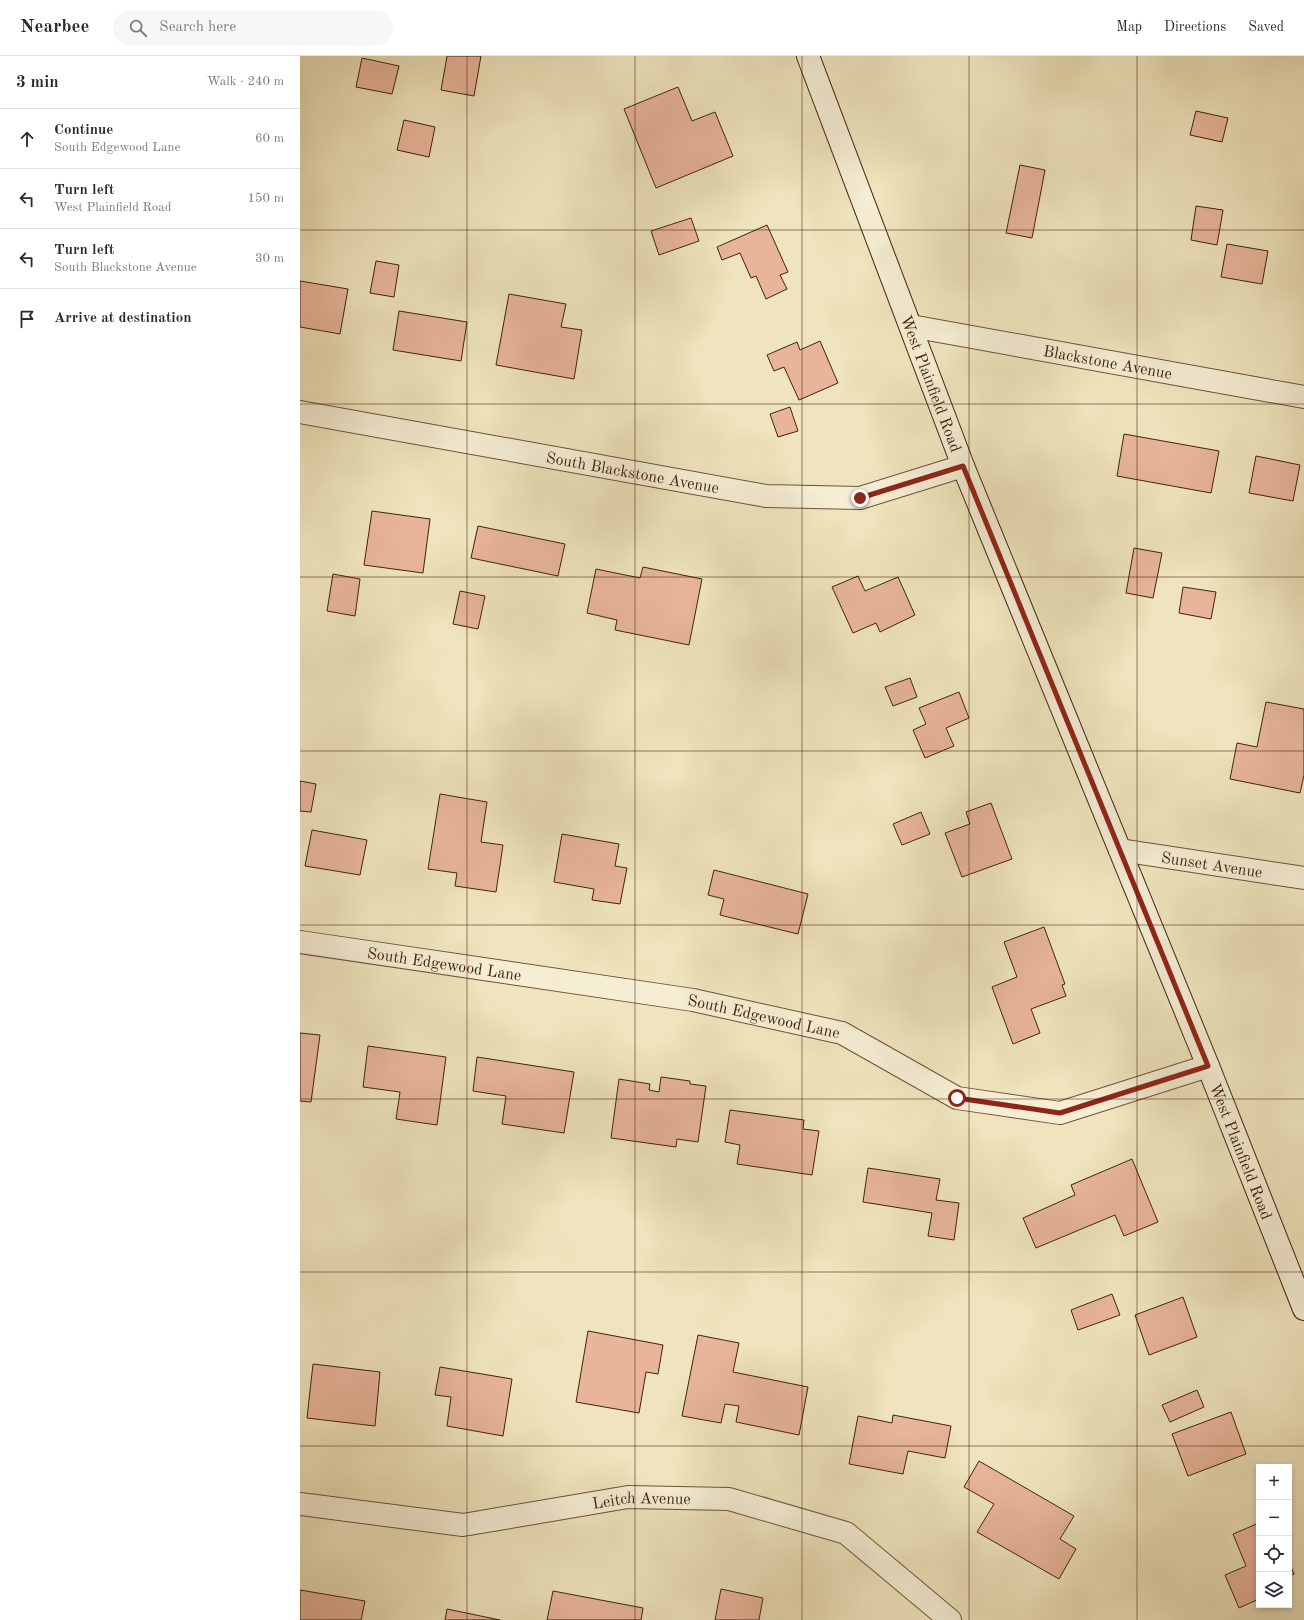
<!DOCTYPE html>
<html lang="en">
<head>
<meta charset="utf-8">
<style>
	body { margin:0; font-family:"Old Standard TT",serif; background:#f7f7f7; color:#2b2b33 }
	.controls { position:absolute; right:12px; bottom:12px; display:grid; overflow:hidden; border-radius:0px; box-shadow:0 2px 6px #0003 }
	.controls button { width:36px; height:36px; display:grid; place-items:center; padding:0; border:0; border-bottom:1px solid #e1e1e2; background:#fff; color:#2b2b33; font:20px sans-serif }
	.stop { position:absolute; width:12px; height:12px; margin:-9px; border:3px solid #8f2418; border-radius:50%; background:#fff }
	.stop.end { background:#8f2418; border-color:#fff; box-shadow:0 1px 4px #0008 }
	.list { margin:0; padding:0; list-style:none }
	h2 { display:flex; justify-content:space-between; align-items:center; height:52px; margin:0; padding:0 16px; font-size:17px }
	h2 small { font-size:13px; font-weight:400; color:#7c7c81 }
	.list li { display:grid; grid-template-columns:26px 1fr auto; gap:12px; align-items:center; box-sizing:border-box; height:60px; padding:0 16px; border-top:1px solid #e1e1e2 }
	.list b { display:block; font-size:15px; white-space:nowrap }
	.list p { margin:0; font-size:13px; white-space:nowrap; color:#7c7c81 }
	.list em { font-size:13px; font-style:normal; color:#7c7c81 }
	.icon { flex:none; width:22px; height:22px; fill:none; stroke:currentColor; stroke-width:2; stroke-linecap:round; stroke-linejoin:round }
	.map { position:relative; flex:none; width:1004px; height:1564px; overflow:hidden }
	header { display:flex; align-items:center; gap:24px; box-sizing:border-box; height:56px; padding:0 20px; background:#fff; border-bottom:1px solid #e1e1e2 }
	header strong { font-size:19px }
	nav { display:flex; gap:22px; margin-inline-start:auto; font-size:14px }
	.search { width:280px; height:36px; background:#f7f7f7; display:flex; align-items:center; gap:10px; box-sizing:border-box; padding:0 14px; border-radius:22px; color:#7c7c81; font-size:15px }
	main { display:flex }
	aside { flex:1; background:#fff }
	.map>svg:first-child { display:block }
</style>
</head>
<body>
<header>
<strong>Nearbee</strong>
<div class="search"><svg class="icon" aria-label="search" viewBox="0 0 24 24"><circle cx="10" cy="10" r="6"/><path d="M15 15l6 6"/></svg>Search here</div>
<nav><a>Map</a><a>Directions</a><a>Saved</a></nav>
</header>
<main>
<aside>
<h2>3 min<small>Walk · 240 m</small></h2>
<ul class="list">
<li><svg class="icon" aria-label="ahead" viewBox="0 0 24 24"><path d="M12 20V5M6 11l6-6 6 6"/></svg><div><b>Continue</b><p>South Edgewood Lane</p></div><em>60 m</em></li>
<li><svg class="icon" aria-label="left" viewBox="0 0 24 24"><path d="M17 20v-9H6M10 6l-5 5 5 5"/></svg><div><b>Turn left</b><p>West Plainfield Road</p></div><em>150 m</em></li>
<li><svg class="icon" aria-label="left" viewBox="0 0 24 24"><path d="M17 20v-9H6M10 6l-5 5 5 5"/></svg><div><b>Turn left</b><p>South Blackstone Avenue</p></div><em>30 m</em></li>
<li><svg class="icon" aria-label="arrive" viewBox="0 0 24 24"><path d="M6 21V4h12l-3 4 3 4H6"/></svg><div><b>Arrive at destination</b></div></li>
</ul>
</aside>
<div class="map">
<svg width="1004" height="1564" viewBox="0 0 1004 1564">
	<rect width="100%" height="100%" fill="#efe4bd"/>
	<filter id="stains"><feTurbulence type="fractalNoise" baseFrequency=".005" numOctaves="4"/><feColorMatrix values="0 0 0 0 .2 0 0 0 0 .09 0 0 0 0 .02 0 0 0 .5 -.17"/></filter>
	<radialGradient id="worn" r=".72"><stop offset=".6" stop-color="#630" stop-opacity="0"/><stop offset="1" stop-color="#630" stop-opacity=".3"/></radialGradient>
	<path fill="#e8b59b" stroke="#412309" d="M147 0H181L174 40 141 34Z
		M62 2 99 10 92 38 56 31Z
		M378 31 392 65 415 56 433 100 356 132 324 53Z
		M896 55 928 62 922 86 890 79Z
		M104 64 135 71 129 101 97 94Z
		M720 109 745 114 732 182 706 177Z
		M896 150 923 154 917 189 891 184Z
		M391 162 399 185 359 199 351 175Z
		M467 169 488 216 480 219 487 233 466 243 456 220 451 222 440 197 422 204 417 191Z
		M927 188 968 195 962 228 921 221Z
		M76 205 99 209 94 241 70 237Z
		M0 225 48 233 40 278 0 271Z
		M209 238 266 248 261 271 282 274 274 323 196 309Z
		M99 255 167 266 161 305 93 294Z
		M520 285 538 327 499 344 484 311 474 315 467 299 497 286 500 294Z
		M490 351 498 375 478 381 470 358Z
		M824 378 919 395 911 437 817 420Z
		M956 400 1000 409 993 445 949 437Z
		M72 455 130 463 123 517 64 509Z
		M178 470 265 488 258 520 171 502Z
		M834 492 862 497 853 542 826 537Z
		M343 511 402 523 389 589 315 574 317 564 287 557 296 513 340 522Z
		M33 518 60 523 55 560 27 555Z
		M558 520 565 535 598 521 615 559 580 576 576 567 553 577 532 531Z
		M883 531 916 536 911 563 879 557Z
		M160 535 185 540 178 573 153 568Z
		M610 622 617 641 593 650 585 631Z
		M659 636 669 662 646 672 654 690 625 702 613 674 626 668 619 652Z
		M966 646 1004 653V719L1000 737 930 723 937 687 957 691Z
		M0 725 16 728 11 756 0 755Z
		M140 738 187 746 181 786 203 789 196 836 155 830 157 817 128 813Z
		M691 747 712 803 662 821 645 777 670 768 666 756Z
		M621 756 630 778 602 789 593 768Z
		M12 774 67 784 60 819 5 810Z
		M262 778 319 788 315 810 327 812 320 848 292 844 294 833 254 826Z
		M414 814 508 838 498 878 420 859 424 843 408 839Z
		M744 871 765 928 762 929 766 940 731 953 740 977 713 988 692 931 717 921 704 886Z
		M0 977 20 979 11 1046 0 1045Z
		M68 990 146 1001 137 1069 96 1063 100 1036 63 1031Z
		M177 1001 274 1016 264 1077 202 1068 206 1040 173 1035Z
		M361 1021 390 1025V1028L406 1030 398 1086 377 1083 376 1091 311 1082 319 1023 350 1028 349 1034 359 1036Z
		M430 1054 504 1064 503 1073 519 1075 512 1119 437 1108 440 1089 425 1086Z
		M832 1103 858 1166 824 1180 815 1159 736 1192 723 1162 775 1139 771 1129Z
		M568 1112 640 1123 636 1144 659 1147 654 1184 628 1180 632 1157 563 1146Z
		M812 1238 820 1259 778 1274 771 1254Z
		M883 1241 897 1281 849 1299 835 1259Z
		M288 1275 363 1289 358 1318 346 1316 339 1357 276 1346Z
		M398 1279 439 1287 433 1316 508 1331 499 1379 436 1366 439 1350 425 1348 421 1367 382 1360Z
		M13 1308 80 1316 75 1370 7 1362Z
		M140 1311 212 1323 203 1380 147 1370 151 1341 135 1339Z
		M897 1334 904 1351 870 1366 862 1349Z
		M931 1356 946 1398 888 1420 872 1378Z
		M593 1359 651 1370 645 1402 608 1395 603 1418 549 1408 558 1360 592 1367Z
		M679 1405 774 1460 760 1483 776 1493 759 1523 677 1476 694 1448 664 1431Z
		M959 1467V1543L939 1552 925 1519 946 1510 933 1478Z
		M989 1506 994 1518 989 1520Z
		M421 1533 463 1542 459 1564H415Z
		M0 1534 65 1545 61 1564H0Z
		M253 1535 343 1552 341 1564H247Z
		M147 1553 200 1564H145Z"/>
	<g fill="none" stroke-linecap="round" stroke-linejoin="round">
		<g stroke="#6c5336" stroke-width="24">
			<g id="street">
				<path id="s1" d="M611 270 1004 341"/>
				<path id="s2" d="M0 356 466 440 560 442 663 410"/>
				<path id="s3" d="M820 794 1004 822"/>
				<path id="s4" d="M0 886 393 944 542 977 657 1042 760 1057 908 1010"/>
				<path id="s5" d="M0 1448 163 1469 328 1441 429 1443 546 1477 650 1564"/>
			</g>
		</g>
		<g stroke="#412309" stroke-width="24">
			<g id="secondary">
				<path id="s6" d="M508 0 663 410 908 1010 1004 1253"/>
			</g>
		</g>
		<use href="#street" stroke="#f5edd4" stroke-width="22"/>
		<use href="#secondary" stroke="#f5edd4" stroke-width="22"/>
	</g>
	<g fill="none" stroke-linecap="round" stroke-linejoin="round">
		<path stroke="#8f2418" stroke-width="5" d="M560 442 663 410 908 1010 760 1057 657 1042"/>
	</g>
	<path fill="none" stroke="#412309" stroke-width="1" stroke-opacity="0.55" d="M167 0V1564M335 0V1564M502 0V1564M669 0V1564M837 0V1564M0 174H1004M0 348H1004M0 521H1004M0 695H1004M0 869H1004M0 1043H1004M0 1216H1004M0 1390H1004"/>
	<g text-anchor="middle" stroke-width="3" stroke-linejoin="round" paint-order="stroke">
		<g font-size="16" fill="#412309" stroke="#f5edd4">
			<text dy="6" stroke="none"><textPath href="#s1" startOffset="200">Blackstone Avenue</textPath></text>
			<text dy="6" stroke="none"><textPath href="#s6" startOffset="350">West Plainfield Road</textPath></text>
			<text dy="6" stroke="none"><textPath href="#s2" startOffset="338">South Blackstone Avenue</textPath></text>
			<text dy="6" stroke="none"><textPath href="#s3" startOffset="93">Sunset Avenue</textPath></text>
			<text dy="6" stroke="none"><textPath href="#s4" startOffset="146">South Edgewood Lane</textPath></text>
			<text dy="6" stroke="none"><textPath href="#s4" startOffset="470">South Edgewood Lane</textPath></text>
			<text dy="6" stroke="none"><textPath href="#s6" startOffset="1178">West Plainfield Road</textPath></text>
			<text dy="6" stroke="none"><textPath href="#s5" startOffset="345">Leitch Avenue</textPath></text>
		</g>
	</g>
	<rect width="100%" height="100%" filter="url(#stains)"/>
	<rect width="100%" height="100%" fill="url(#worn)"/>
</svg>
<div class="controls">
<button>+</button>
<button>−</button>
<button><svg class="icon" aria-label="locate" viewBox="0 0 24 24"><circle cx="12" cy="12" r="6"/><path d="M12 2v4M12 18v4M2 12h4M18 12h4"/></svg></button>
<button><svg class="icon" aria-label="layers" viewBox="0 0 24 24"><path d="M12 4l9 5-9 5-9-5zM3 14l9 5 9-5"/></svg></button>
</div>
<div class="stop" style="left:657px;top:1042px"></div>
<div class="stop end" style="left:560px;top:442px"></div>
</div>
</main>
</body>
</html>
